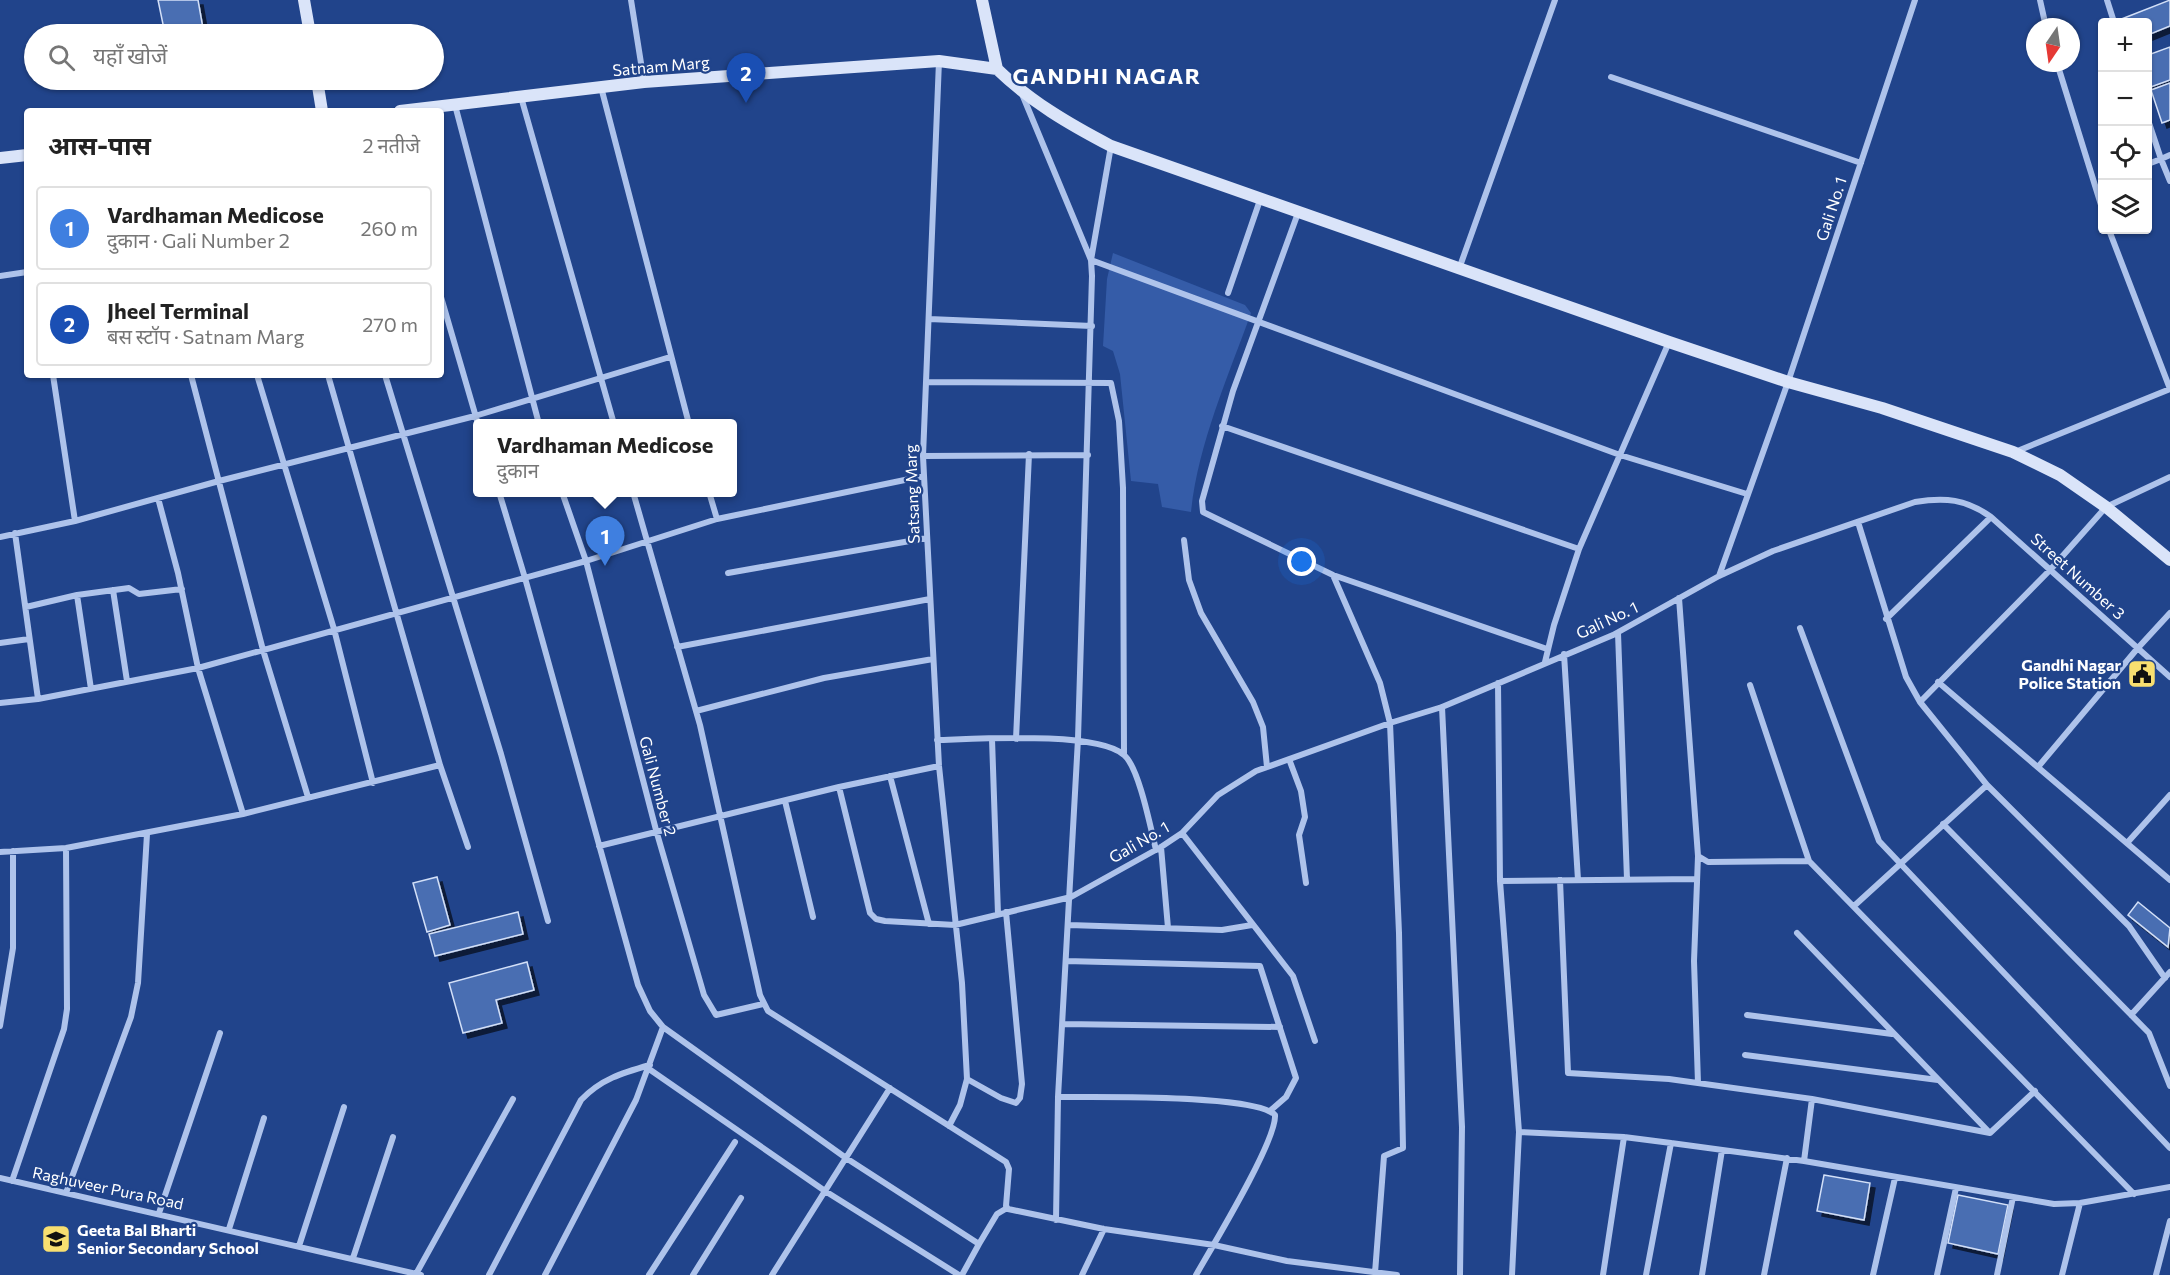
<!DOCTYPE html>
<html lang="hi">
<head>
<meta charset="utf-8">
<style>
	body { margin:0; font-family:Commissioner,"Noto Sans Devanagari",sans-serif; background:#f6f6f6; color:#222 }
	.controls { position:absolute; right:18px; top:18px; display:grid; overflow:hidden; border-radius:6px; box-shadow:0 2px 4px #0004 }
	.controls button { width:54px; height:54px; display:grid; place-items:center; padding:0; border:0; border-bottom:2px solid #e0e0e0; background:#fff; color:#222; font:30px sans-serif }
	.compass { position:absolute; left:2026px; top:18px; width:54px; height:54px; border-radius:50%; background:#fff; box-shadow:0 2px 4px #0004; rotate:193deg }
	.you { position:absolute; left:1302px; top:562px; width:21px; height:21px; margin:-15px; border:4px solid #fff; border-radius:50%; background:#1a73e8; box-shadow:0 0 0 9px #1a73e833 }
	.badge { display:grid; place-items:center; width:39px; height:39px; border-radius:50%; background:#111827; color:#fff; font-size:20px; font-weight:700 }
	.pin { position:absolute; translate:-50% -50px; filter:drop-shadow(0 2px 3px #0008) }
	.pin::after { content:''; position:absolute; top:32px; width:21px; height:18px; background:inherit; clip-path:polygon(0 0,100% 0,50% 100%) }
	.popup { position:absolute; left:473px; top:419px; width:264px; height:78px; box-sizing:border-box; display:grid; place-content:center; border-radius:6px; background:#fff; filter:drop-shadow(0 2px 4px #0005); font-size:20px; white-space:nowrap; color:#767676 }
	.popup b { font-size:22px; color:#222 }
	.popup::after { content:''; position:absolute; left:50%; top:100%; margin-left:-12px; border:12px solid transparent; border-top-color:#fff }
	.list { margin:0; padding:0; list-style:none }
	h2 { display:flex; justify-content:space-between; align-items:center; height:78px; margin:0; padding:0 24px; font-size:26px }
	h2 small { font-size:20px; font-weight:400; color:#767676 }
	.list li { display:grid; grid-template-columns:39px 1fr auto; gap:18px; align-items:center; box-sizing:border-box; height:84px; margin:0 12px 12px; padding:0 12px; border:2px solid #e0e0e0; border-radius:6px }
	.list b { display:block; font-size:22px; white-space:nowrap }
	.list p { margin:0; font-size:20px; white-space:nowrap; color:#767676 }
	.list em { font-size:20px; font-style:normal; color:#767676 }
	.icon { flex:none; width:33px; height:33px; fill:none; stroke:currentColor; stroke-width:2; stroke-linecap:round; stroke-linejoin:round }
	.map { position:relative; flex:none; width:2170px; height:1275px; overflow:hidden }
	.search { position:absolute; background:#fff; box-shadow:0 2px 4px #0004; left:24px; top:24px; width:420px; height:66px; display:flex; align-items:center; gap:15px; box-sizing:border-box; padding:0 21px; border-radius:33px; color:#767676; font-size:22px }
	.panel { position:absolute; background:#fff; box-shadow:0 2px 4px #0004; left:24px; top:108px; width:420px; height:270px; border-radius:6px }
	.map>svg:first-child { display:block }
</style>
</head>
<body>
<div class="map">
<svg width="2170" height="1275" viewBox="0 0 2170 1275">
	<defs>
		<filter id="shadow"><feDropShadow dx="5" dy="5" stdDeviation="0" flood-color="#0009"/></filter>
	</defs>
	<rect width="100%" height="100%" fill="#21448b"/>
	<path fill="#355ca8" d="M1113 253 1245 305 1251 313C1228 377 1198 444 1191 512L1162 507 1158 484 1131 481 1120 374 1113 351 1103 346 1107 279Z"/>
	<path fill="#4a6eb2" stroke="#d3e0f8" stroke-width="1.5" filter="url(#shadow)" d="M158 0H198L204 34H165Z
		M2170 0V26L2148 35V22H2120L2119 20Z
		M2170 47V80L2148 88V55Z
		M2170 83V120L2162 123 2151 90Z
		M437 877 450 925 427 932 413 883Z
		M2138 902 2170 928 2168 947 2128 915Z
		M518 912 523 934 435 956 429 934Z
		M527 962 534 990 496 1000 502 1023 463 1033 449 983Z
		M1824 1175 1870 1183 1864 1220 1817 1211Z
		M1958 1195 2008 1205 1998 1254 1948 1243Z"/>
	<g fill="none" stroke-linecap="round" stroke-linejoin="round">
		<path stroke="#aec3eb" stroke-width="6" d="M631 0 644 82
			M2040 0 2046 27
			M2107 0 2114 22
			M939 61 923 456 939 766 962 983 967 1079 960 1105 949 1126
			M2057 63 2102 208
			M1611 77 1861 163
			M601 87 689 424
			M1022 94 1091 260 1092 276 1078 739 1058 1097 1056 1220
			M521 97 614 424
			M455 105 539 424
			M2148 120 2161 159 2170 155
			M1111 146 1091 260 1620 455 1747 494
			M2148 164 2161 159 2170 181
			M1298 213 1233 391 1202 501 1203 512 1333 575 1547 649
			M2109 230 2170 389
			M1459 269 1555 0
			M0 276 27 272
			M1228 293 1260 200
			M441 297 478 424
			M929 319 1092 326
			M53 375 75 521
			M191 375 263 650 308 797
			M257 375 334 629 373 783
			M328 375 440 765 468 847
			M385 375 501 754 548 921
			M926 382 1111 383 1119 421 1123 488 1124 754
			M1222 426 1579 549
			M2015 452 2170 389
			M923 456 1088 455
			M499 492 525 578 638 985 650 1011 663 1027 846 1158 979 1244 962 1275
			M562 492 586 561 656 830 704 995 716 1015 763 1004
			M633 492 700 725 760 995 768 1011 1006 1162 1009 1169 1006 1206 1008 1209 1104 1229 1214 1245 1287 1261 1397 1275
			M709 492 717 519
			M158 498 178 573 198 668 243 814 440 765
			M1858 522 1906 677 1920 702
			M15 533 38 699
			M0 537 75 521 219 481 475 416 670 357
			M1184 540 1189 580 1201 613 1253 702 1263 727 1267 767
			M728 573 927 538
			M1333 575 1380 683 1390 723 1399 933 1403 1148 1384 1156 1375 1273
			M1719 576 1773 551 1915 502C1945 497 1966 499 1991 517L2170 677
			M113 590 127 681
			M77 595 91 689
			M1679 598 1698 856 1708 862 1809 861
			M26 607 77 595 129 588 139 594 182 589
			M1886 619 1991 517
			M1800 628 1879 841 2170 1148
			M1618 633 1627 879
			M0 643 29 639
			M677 647 930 599
			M1564 654 1578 880
			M1545 662 1554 625 1579 549 1669 342
			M1938 682 2170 880
			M1498 683 1500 881 1519 1132 1512 1275
			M1750 685 1809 861 2134 1194
			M0 703 38 699 198 668 586 561 717 519 924 476
			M1442 707 1462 1127 1460 1275
			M696 711 824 678 933 659
			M992 739 998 914
			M1016 739 1029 454
			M937 740C976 739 1097 731 1124 755 1139 767 1151 830 1156 850
			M1289 759 1301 791 1305 817 1299 835 1306 883
			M2038 767 2137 649 2170 613
			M890 776 929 924
			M839 787 870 913 876 919 885 921 955 925 1071 897 1161 847 1182 833 1218 795 1256 771 1390 723 1442 707 1613 635 1719 576 1788 382 1915 0
			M785 801 813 917
			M1943 824 2149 1033 2170 1086
			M1182 833 1293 976 1315 1041
			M2127 843 2170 795
			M599 846 839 787 939 766
			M1161 847 1168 928
			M0 852 66 848 243 814
			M1698 856 1694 961 1698 1083
			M1560 880 1568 1073 1669 1079 1812 1099 1990 1133 2035 1091
			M1500 881 1697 879
			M1854 906 1987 785
			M1069 925 1222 930 1252 925
			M1797 933 1989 1132
			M1066 961 1260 966 1296 1078 1286 1097 1271 1110
			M2165 978 2129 926 1987 785 1920 702 2051 569 2106 507 2170 477
			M1747 1015 1892 1034
			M2131 1015 2170 972
			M1064 1024 1280 1027
			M0 1026 13 948V851
			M1745 1055 1938 1080
			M649 1069 825 1191 959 1275
			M967 1079 1001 1098 1016 1103 1020 1098 1022 1084 1006 912
			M1058 1097C1094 1097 1255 1094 1275 1115 1277 1140 1212 1247 1196 1275
			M1519 1132 1624 1137 1671 1143 1804 1161 2054 1204 2080 1203 2170 1187
			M1804 1161 1812 1099
			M0 1178 421 1275
			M12 1181 64 1029 67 1009 66 848
			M66 1193 131 1017 138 983 147 834
			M159 1213 220 1033
			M229 1229 264 1118
			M979 1244 997 1214 1007 1208
			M299 1246 344 1107
			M353 1258 393 1137
			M416 1274 513 1099
			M489 1275 581 1100C601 1079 622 1073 650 1065
			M545 1275 636 1100 663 1027
			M649 1275 735 1142
			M693 1275 741 1198
			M772 1275 890 1088
			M1082 1275 1104 1229
			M1603 1275 1624 1137
			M1646 1275 1671 1143
			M1702 1275 1722 1150
			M1764 1275 1787 1158
			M1873 1275 1895 1178
			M1937 1275 1956 1188
			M1997 1275 2013 1197
			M2062 1275 2080 1203
			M2156 1275 2170 1221"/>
		<path stroke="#dae4f9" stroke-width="12" d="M304 0 310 34
			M982 0 997 69
			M997 69C1031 102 1069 124 1111 146L1669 342 1788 382 1882 408 2013 452 2060 475 2106 507 2170 560
			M317 80 322 111
			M400 111 644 82 939 61 997 69
			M0 158 27 155"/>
	</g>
	<defs>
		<g id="civic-square" transform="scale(1.5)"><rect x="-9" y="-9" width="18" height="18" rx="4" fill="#f8df70" stroke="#21448b"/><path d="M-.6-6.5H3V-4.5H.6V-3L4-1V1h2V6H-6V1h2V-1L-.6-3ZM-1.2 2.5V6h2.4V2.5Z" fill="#111"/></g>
		<g id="school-square" transform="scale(1.5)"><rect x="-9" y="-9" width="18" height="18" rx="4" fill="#f8df70" stroke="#21448b"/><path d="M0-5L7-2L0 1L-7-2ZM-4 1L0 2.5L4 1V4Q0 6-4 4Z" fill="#111"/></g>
	</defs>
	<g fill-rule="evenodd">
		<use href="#civic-square" x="2142" y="674"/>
		<use href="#school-square" x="56" y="1239"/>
	</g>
	<g text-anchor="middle" stroke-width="4.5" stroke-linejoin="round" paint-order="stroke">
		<g font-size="16" fill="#fff" stroke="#21448b">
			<text transform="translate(661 66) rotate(-5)" y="6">Satnam Marg</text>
			<text transform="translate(1831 209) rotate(-72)" y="6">Gali No. 1</text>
			<text transform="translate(912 494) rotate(-92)" y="6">Satsang Marg</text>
			<text transform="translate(2078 576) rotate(42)" y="6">Street Number 3</text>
			<text transform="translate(1607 620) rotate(-25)" y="6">Gali No. 1</text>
			<text transform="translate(658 786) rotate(75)" y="6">Gali Number 2</text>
			<text transform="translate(1139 842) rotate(-30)" y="6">Gali No. 1</text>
			<text transform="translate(108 1188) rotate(12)" y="6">Raghuveer Pura Road</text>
		</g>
		<g font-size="16" font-weight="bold" fill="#fff" stroke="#21448b" text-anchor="end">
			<text x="2121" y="671">Gandhi Nagar<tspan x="2121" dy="18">Police Station</tspan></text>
			<text x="77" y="1236" text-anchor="start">Geeta Bal Bharti<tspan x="77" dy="18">Senior Secondary School</tspan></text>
		</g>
		<g font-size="22" font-weight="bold" letter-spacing="1.5" fill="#fff" stroke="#21448b">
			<text x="1107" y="84">GANDHI NAGAR</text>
		</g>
	</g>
</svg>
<div class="controls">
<button>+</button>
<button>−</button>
<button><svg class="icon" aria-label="locate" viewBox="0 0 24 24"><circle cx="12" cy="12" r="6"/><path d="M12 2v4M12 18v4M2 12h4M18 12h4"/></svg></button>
<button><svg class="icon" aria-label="layers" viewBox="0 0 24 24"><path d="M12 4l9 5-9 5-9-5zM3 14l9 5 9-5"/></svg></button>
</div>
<svg class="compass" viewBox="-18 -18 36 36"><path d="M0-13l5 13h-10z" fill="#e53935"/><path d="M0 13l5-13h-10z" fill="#767676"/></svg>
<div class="you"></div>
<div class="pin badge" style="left:605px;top:566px;background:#3f7fe0">1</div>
<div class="popup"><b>Vardhaman Medicose</b>दुकान</div>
<div class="pin badge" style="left:746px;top:103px;background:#1a4fb4">2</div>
<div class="search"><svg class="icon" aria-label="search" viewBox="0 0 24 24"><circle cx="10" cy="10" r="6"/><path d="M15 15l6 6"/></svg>यहाँ खोजें</div>
<section class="panel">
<h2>आस-पास<small>2 नतीजे</small></h2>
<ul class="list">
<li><span class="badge" style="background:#3f7fe0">1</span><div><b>Vardhaman Medicose</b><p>दुकान · Gali Number 2</p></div><em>260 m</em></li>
<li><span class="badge" style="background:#1a4fb4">2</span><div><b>Jheel Terminal</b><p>बस स्टॉप · Satnam Marg</p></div><em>270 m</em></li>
</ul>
</section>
</div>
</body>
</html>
